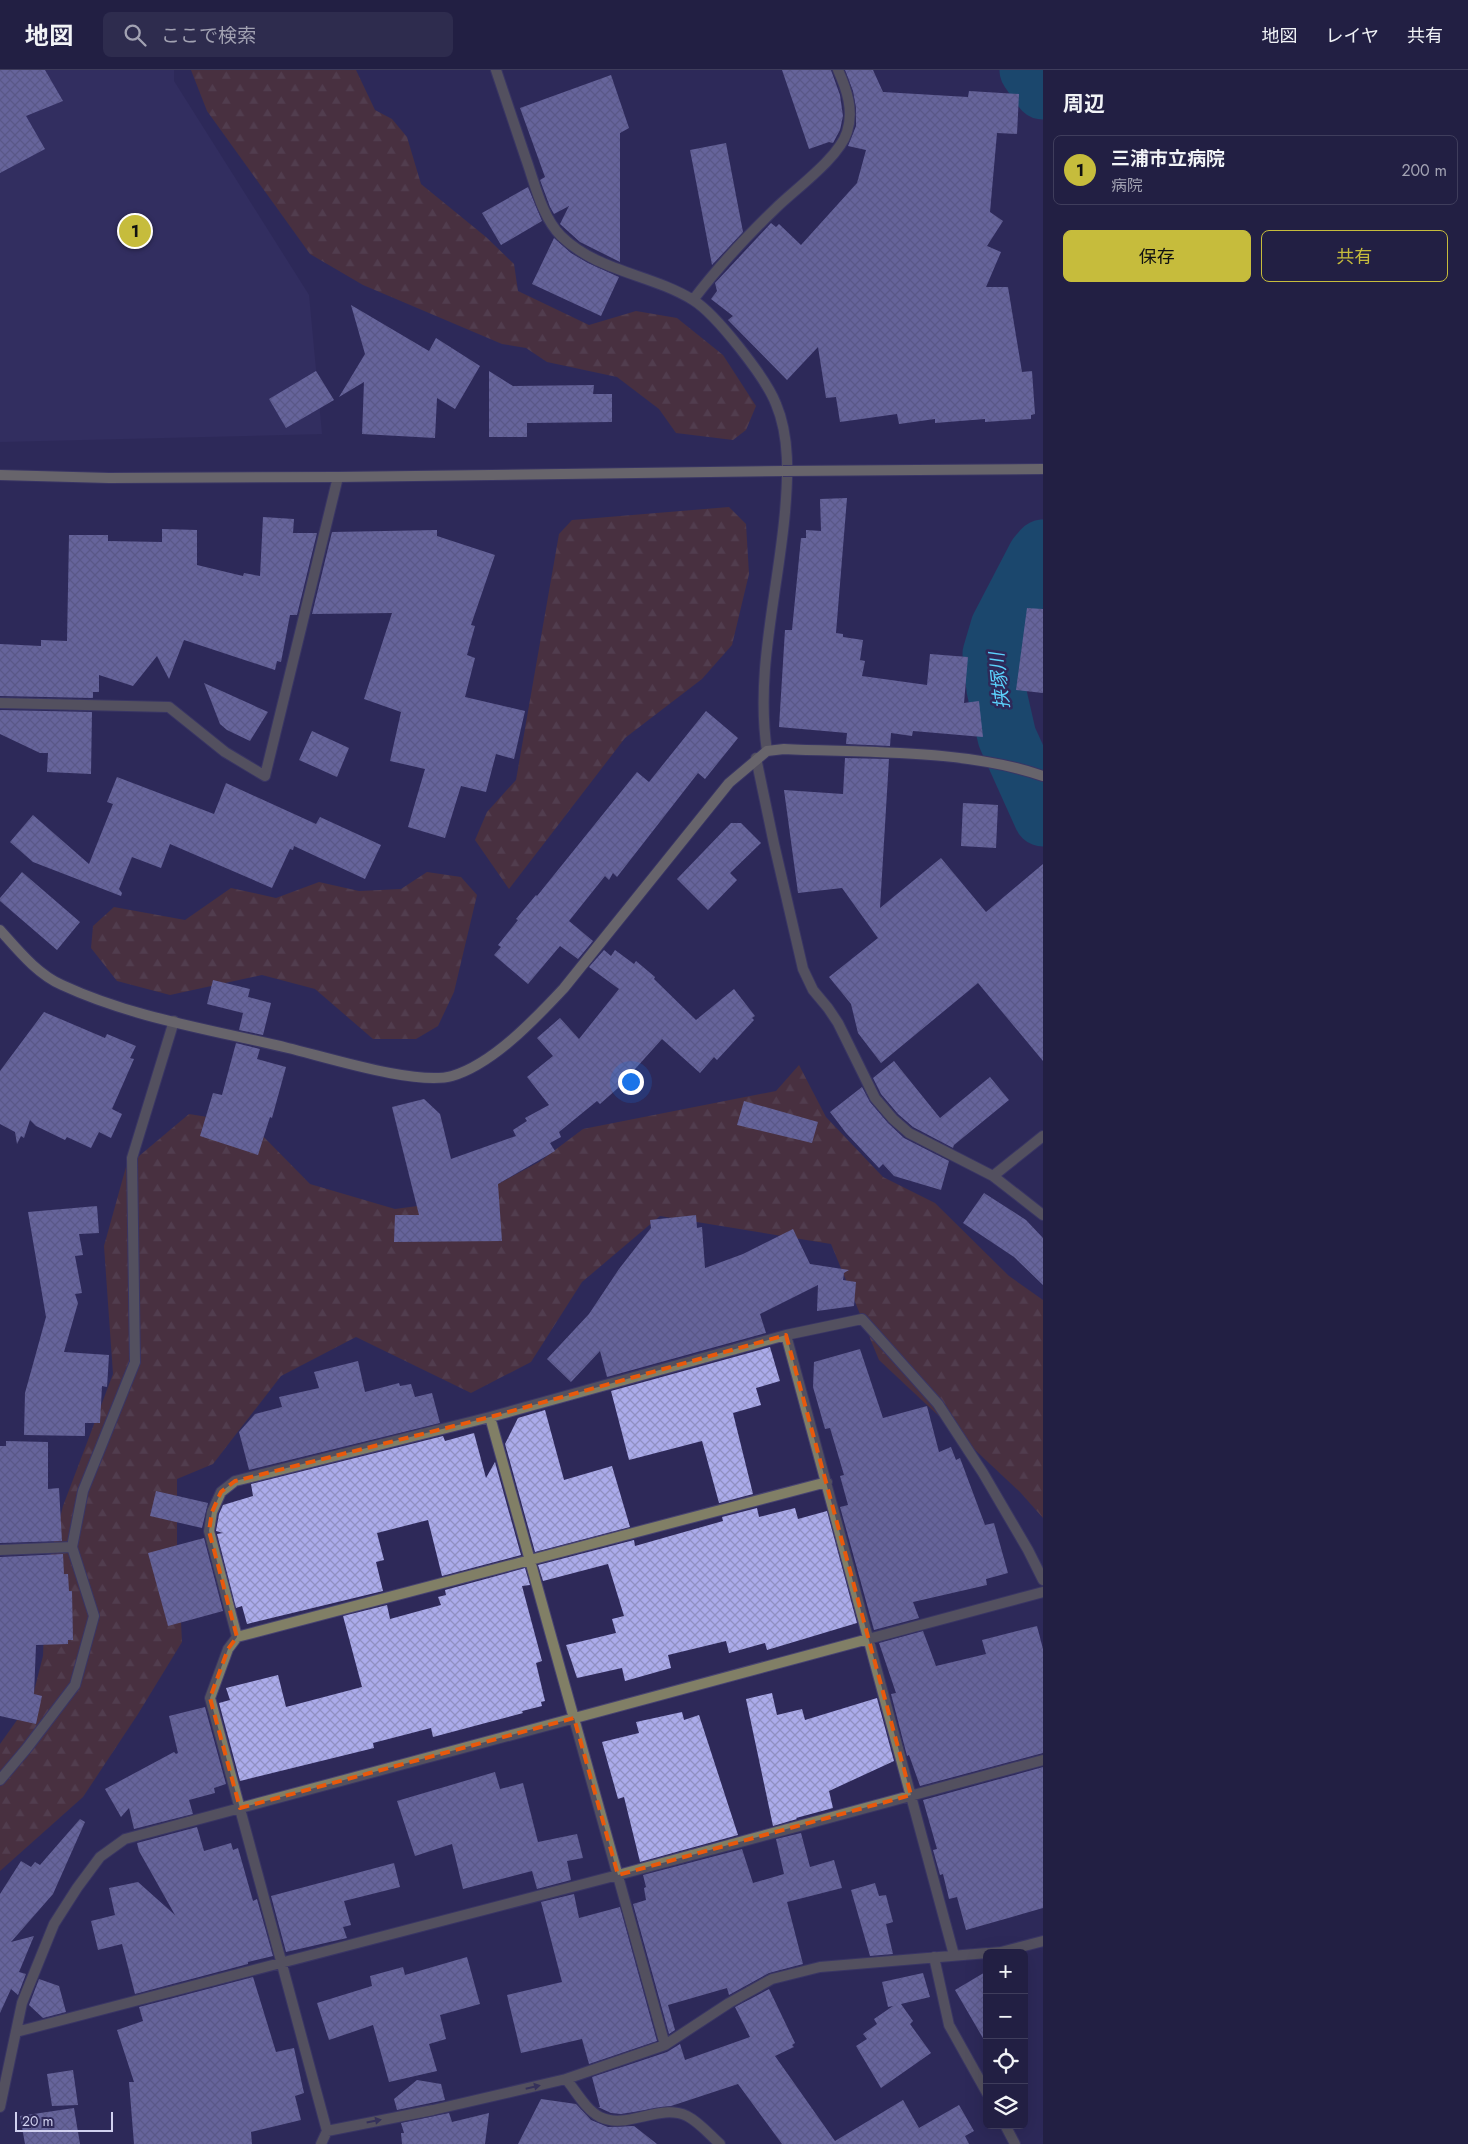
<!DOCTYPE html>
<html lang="ja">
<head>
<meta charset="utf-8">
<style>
	body { margin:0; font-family:Jost,"Noto Sans JP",sans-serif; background:#2e2c4e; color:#f1f3f6 }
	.controls { position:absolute; right:15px; bottom:15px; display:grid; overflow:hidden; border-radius:8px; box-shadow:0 5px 20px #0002 }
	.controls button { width:45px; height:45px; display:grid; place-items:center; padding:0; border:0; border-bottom:1px solid #3f3d5c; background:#221f43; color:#f1f3f6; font:25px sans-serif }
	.scale { position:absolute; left:15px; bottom:12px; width:98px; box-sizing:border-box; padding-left:5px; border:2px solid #d1d1ef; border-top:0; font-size:14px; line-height:18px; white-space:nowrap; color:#d1d1ef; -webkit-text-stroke:4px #2e2959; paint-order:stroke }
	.you { position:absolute; left:630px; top:1011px; width:18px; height:18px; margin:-12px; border:4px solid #fff; border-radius:50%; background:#1a73e8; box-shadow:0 0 0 8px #1a73e833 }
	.badge { display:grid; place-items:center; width:32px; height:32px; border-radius:50%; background:#c6bc3c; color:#111; font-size:16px; font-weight:700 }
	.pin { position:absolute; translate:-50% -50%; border:2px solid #fff; box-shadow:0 1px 5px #0006 }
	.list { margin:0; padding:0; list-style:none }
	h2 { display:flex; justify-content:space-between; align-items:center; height:65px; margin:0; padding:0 20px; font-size:21px }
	h2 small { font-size:16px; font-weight:400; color:#a2a2b2 }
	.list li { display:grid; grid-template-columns:32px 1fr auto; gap:15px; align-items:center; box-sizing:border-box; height:70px; margin:0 10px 10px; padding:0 10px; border:1px solid #3f3d5c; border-radius:8px }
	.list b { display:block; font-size:19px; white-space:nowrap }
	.list p { margin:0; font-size:16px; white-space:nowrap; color:#a2a2b2 }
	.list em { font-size:16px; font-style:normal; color:#a2a2b2 }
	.actions { display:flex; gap:10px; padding:15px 20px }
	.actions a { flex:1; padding:11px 0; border:1px solid #c6bc3c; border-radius:8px; text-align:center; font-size:18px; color:#c6bc3c }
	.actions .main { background:#c6bc3c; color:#111 }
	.icon { flex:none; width:28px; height:28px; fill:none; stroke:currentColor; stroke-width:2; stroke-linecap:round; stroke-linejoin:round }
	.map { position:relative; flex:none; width:1043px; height:2074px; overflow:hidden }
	header { display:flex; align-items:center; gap:30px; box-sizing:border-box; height:70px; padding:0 25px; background:#221f43; border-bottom:1px solid #3f3d5c }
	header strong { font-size:24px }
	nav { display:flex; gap:28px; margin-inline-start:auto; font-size:18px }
	.search { width:350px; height:45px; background:#2e2c4e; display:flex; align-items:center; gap:12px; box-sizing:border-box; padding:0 18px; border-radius:8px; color:#a2a2b2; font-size:19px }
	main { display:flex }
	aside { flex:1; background:#221f43 }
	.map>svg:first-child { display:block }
</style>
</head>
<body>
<header>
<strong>地図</strong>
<div class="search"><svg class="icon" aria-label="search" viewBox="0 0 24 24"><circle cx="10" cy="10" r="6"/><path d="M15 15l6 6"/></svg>ここで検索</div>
<nav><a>地図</a><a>レイヤ</a><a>共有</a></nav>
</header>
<main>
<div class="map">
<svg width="1043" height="2074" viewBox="0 0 1043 2074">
	<defs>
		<pattern id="forest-firs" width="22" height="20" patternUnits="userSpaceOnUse" patternTransform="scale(1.25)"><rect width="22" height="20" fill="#683822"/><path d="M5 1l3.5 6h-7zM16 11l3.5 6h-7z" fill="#7d5442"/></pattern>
		<pattern id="building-cross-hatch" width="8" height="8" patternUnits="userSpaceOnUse" patternTransform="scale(1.25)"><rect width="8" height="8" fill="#ababeb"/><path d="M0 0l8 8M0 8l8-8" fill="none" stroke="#9090c2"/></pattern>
	</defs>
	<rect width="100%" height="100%" fill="#2e2959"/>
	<path fill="#383369" d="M0 0H174V11L309 225 322 364 0 372Z"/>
	<path fill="url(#forest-firs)" d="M191 0H356L375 40 392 49 407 67 421 114 486 167 514 194 518 221 589 255 636 241 677 248 723 285 756 336 746 360 733 370 676 363 659 339 617 307 547 292 526 278 502 274 363 215 310 184 207 41Z
		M729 437 746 454 749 504 732 575 702 609 625 668 509 819 475 770 487 742 516 710 559 464 572 450Z
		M427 802 461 807 477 825 454 922 438 956 416 969H373L315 919 262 905 170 925 117 911 91 878 93 856 114 837 185 850 231 818 276 828 319 812 359 821 401 819Z
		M799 995 826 1047 883 1107 935 1133 1009 1206 1043 1230V1448L1020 1422 879 1290 831 1174 660 1146 582 1212 531 1292 471 1323 356 1267 281 1306 213 1394 177 1409V1473L182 1572 138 1644 83 1727 0 1801V1674L32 1629 43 1586 46 1504 63 1436 113 1304 104 1176 126 1097 189 1044 251 1054 310 1114 395 1139 470 1129 539 1092 583 1059 776 1021Z"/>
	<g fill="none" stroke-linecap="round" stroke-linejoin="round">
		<path stroke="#056a86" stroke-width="59" d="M1029 0 1043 20
			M1043 479 1037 486 1000 557 992 584 996 619 1007 667 1043 747"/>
	</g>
	<path fill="url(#building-cross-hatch)" d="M0 0H45L63 31 26 46 45 79 0 103Z
		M782 0H831L840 25 843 46 840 60 833 73 829 72 809 79Z
		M845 0H873L883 22 968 27 969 21 1019 24 1017 64 997 63 990 142 1003 151 987 176 1001 182 986 217H1008L1022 302 1032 301 1035 344 1031 345V349L985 352V349L935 353V349L899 354 897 344 840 352 836 327 826 328 818 277 787 310 728 250 733 246 711 229 717 221 715 213 771 153 776 157 779 154 801 175 857 113 866 80 848 76 856 56V38L853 21Z
		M611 5 629 58 620 63V192L580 172 560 154 569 136 554 144 550 137 540 110 545 107 520 38Z
		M726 73 743 162 712 195 690 80Z
		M528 117 542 151 501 175 482 143Z
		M554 168 571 183 588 193 619 207 601 246 532 214Z
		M351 235 429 281 436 268 480 296 455 339 437 328 435 368 362 364 364 312 339 327 365 284Z
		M316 301 334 330 286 358 269 329Z
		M489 301 513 316 594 315 593 324H612V352L527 353V367H489Z
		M847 428 836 563 843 564V567L863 570 860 590 865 591 862 606 927 615 930 584 968 587 964 633 979 631 983 667 913 661 912 666 891 663 890 676 846 674 847 663 779 657 785 560H792L801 468H806V460L821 461 820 429Z
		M263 447 294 449 293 463H317L297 545H290L281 592 277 591 275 600 184 570 169 609 157 586 133 616 99 605V622H93V628L0 626V574L41 576V570L67 571 69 465H108V471L162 472V459L197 460V495L243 506 244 503 260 506Z
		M437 460V466L495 485 471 555 475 556 467 585 475 588 465 627 525 641 514 689 496 684 486 722 461 716 445 768 408 757 425 699 390 691 401 642 364 629 392 543 312 544 332 462Z
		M1027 538 1043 539V623L1016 620Z
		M204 613 268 642 250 671 227 660 220 654Z
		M0 640 92 642 91 704 47 702 48 683H40L0 664Z
		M706 641 738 668 705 709 698 703 617 807 613 803 609 810 605 806 569 851 593 871 578 889 560 876 528 914 494 885 501 877 498 875 518 850 516 849 536 825 537 826 637 702 649 712Z
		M312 661 349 678 337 707 299 690Z
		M845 688 889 689 880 838 941 788 986 842 1043 794V991L978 913 881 993 858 963 851 934 829 907 878 868 842 818 798 823 784 720 843 724Z
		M117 707 214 744 226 713 316 754 320 747 381 775 365 809 294 776 293 780 290 779 272 818 170 774 161 798 132 787 119 819 122 823 121 826 33 792 10 772 33 745 89 794 113 734 107 732Z
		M963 733 998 735 996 778 961 776Z
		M731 753H741L761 773 730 803 737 810 708 840 677 809Z
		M22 802 80 852 57 880 0 831V828Z
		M604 880 611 886 615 880 634 894 636 891 655 907 654 909 696 950 734 919 755 946 752 948 754 950 717 990 714 987 700 1003 662 969 618 1018 600 1034 597 1031 559 1062 561 1067 550 1073 555 1081 498 1114 502 1171 394 1172 395 1145H419L392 1037 424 1029 440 1044 451 1089 516 1066 513 1060 527 1051 525 1048 549 1035 527 1007 553 986 537 968 560 948 579 969 619 919 589 897Z
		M213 910 250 919 248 927 271 933 263 965 239 960 243 943 207 934Z
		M44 942 105 968 107 964 136 976 130 988 134 989 112 1039 122 1044 111 1068 99 1062 91 1078 67 1067 65 1070 36 1056 30 1050 24 1068 21 1066 17 1074 15 1062 0 1054V1001Z
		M236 973 260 979 257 989 286 997 272 1048 270 1047 258 1085 200 1066 213 1023 222 1025Z
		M894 991 940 1048 990 1007 1009 1030 954 1075 953 1078 913 1057 898 1044 881 1024 873 1008Z
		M862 1017 870 1032 888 1053 904 1068 949 1091 941 1120 894 1106 883 1094 879 1098 846 1063 830 1042Z
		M744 1031 818 1052 812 1073 737 1055Z
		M984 1123 1026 1150 1043 1168V1215L1014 1187 963 1153Z
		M97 1136 99 1163 79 1164 83 1185 75 1186 82 1223 75 1224 78 1233 64 1282 109 1285 107 1317 102 1316 100 1353H85V1366L24 1365 25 1323 46 1247 28 1142Z
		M696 1145 697 1158 702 1157 705 1198 743 1184 793 1159 810 1194 849 1200 844 1203 843 1210 856 1212 854 1236 817 1241 818 1215 760 1244 766 1263 607 1307 600 1281 571 1312 547 1289 589 1244 619 1199 651 1158 650 1150Z
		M770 1277 780 1311 756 1318 761 1335 733 1343 753 1424 719 1433 702 1371 629 1390 611 1321Z
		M860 1279 883 1348 927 1336 939 1382 951 1377 956 1390 960 1388 985 1455 994 1453 1008 1503 986 1509 987 1515 913 1532 919 1548 874 1560 840 1437 848 1435 840 1406 844 1405 830 1358 825 1359 813 1317 814 1292Z
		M358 1291 365 1322 399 1313 400 1316 411 1314 415 1327 432 1323 440 1353 249 1400 239 1362 255 1344 282 1337 279 1327 319 1318 314 1302Z
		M545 1340 564 1410 612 1396 630 1457 535 1482 505 1374 518 1348Z
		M474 1363 486 1408 495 1392 521 1485 442 1506 428 1450 377 1463 384 1490 376 1492 383 1521 247 1554 242 1536 236 1538 217 1464 223 1463 216 1461 219 1444 223 1435 253 1426 251 1414 443 1366 445 1371Z
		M6 1371 48 1372V1419L59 1418 62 1471 0 1473V1376H6Z
		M156 1421 208 1433 202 1458 150 1446Z
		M757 1438 759 1447 795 1438 798 1449 827 1441 857 1553 767 1580 765 1573 729 1583 726 1571 668 1585 671 1598 625 1611 622 1598 577 1608 566 1575 616 1563 612 1549 624 1546 608 1494 543 1511 538 1495 634 1470 635 1476 723 1451 722 1447Z
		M204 1468 223 1541 168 1556 148 1483Z
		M63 1484 64 1504H68L69 1521H72L73 1570H68V1574L36 1575 34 1624 42 1626 36 1654 0 1646V1487Z
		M525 1498 530 1515 522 1516 542 1591 536 1593 545 1631 541 1632 542 1636 522 1641 523 1643 433 1667 431 1658 373 1673 374 1678 240 1711 219 1633 230 1630 226 1618 278 1605 286 1637 362 1617 343 1546 387 1535 390 1549 441 1535 438 1527 446 1525 445 1520Z
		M1037 1556 1043 1579V1683L920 1716 909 1685 907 1686 891 1624 896 1623 879 1573 923 1561 936 1596 986 1584 982 1570Z
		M772 1623 777 1645 802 1639 805 1650 877 1628 894 1691 829 1721 833 1738 796 1748 797 1749 773 1756 746 1629Z
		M205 1637 226 1714 214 1718 215 1723 189 1730 193 1744 134 1759 129 1738 121 1747 105 1719 174 1682 176 1684 178 1683 169 1646Z
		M682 1642 684 1650 699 1645 738 1765 640 1792 624 1727 618 1729 602 1672 639 1663 636 1652Z
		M1043 1697V1838L966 1860 957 1827 949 1829 943 1804 940 1805 933 1780 937 1779 923 1730Z
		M495 1702 500 1719 523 1713 538 1772 577 1764 583 1788 567 1791 571 1810 537 1819 532 1801 463 1819 452 1774 415 1786 397 1731Z
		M80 1749 85 1752 53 1824 11 1872 34 1866 19 1902 26 1904 18 1925 11 1919 0 1943V1824L21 1791 31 1797 35 1792 40 1795Z
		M197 1757 204 1781 231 1773 233 1780 238 1778 253 1831 257 1829 273 1886 248 1892V1894L135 1924 122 1874 98 1880 91 1851 115 1845 109 1818 138 1812 175 1845 139 1781 137 1773Z
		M801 1763 810 1797 834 1790 842 1818 787 1832 803 1894 769 1903 729 1925 727 1918 668 1935 675 1960 669 1964 633 1834 646 1830 644 1818 646 1817 643 1805 742 1779 753 1813 784 1804 776 1769Z
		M394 1793 400 1817 344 1831 351 1855 343 1857 347 1868 286 1882 271 1826Z
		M875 1813 879 1826 886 1825 893 1852 886 1854 893 1884 870 1886 851 1820Z
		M574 1824 579 1848 620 1837 657 1971 589 1994 582 1969 521 1983 507 1925 562 1912 541 1832Z
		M467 1887 480 1934 440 1945 446 1969 429 1974 437 2001 389 2012 373 1955 329 1970 317 1933 372 1916 370 1906 403 1897 405 1905Z
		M987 1901V1975L955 1920Z
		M923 1903 930 1927 901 1934 913 1951 910 1954 931 1983 881 2018 856 1976 867 1969 863 1964 877 1954 874 1949 893 1936 888 1937 882 1912Z
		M253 1907 276 1982 294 1978 304 2023 295 2026 301 2050 251 2062 252 2074H134L129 2012H134L117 1960 143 1951 139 1937Z
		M39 1909 59 1916 66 1942 43 1948 29 1935Z
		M769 1919 795 1973 792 1975 794 1977 775 1986 835 2071 903 2030 919 2058 959 2035 974 2061 965 2066 969 2074H782L738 2014 671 2036 621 2044 611 2043 598 2037H600L592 2007 667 1982 680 1974 685 1990 750 1967 735 1937Z
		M73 2000 78 2035 52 2036 47 2004Z
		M417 2010 441 2014 445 2030 397 2040 394 2029Z
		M541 2029 576 2034 591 2050 608 2057 634 2056 657 2074H518Z
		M74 2038 80 2074H25L20 2046Z
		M449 2043 452 2052 489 2043 485 2074H402L401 2063H404L401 2053Z"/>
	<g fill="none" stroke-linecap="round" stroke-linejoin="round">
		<g stroke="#484471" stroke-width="12">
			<path id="street" d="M496 0C506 30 516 59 526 89 535 114 542 147 561 166 598 202 651 204 693 230 716 244 766 308 776 334 790 367 788 407 785 442 778 522 755 602 767 681
				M693 230C718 197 745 168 775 139 794 120 839 88 847 62 854 41 847 20 838 0
				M0 633 169 637 225 682 265 706 338 407
				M756 688 774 774 803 899 813 920 828 938 838 953 875 1028 893 1049 909 1063 993 1106 1043 1145
				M993 1106 1043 1066
				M786 1265 954 1885
				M490 1347 665 1975
				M0 1480 72 1477
				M237 1567 209 1461 212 1442 221 1422 235 1411 490 1347 786 1265 862 1249 938 1334 983 1403 1028 1480 1043 1510
				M0 1710 27 1678 75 1615 94 1546 72 1477 83 1421 135 1292 132 1088 174 951
				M989 1883 1001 1882 1043 1871
				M934 1887 949 1955 987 2023
				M16 1962 618 1805 1043 1690
				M566 2009C576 2021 586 2040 600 2047 627 2060 659 2033 687 2046 699 2052 710 2065 720 2074
				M0 2037 22 1933 54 1854 77 1818 100 1787 125 1769 1043 1522
				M1005 2055 1015 2074
				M327 2061 433 2040 566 2009 665 1975 729 1933 772 1909 820 1897 987 1883
				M321 2074 327 2061 210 1628 228 1579 237 1567 827 1412"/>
		</g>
		<g stroke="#484471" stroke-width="12">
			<path id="secondary" d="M0 405 109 408 338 407 783 401
				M0 860C18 880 37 904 62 915 133 948 213 960 288 978 326 987 417 1016 452 1006 493 994 535 949 564 918L729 713 767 681 784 679C866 683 966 679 1043 706"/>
		</g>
		<use href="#street" stroke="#817f66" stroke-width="10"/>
		<use href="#secondary" stroke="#aeab82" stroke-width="10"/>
		<g stroke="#484471" stroke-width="12" stroke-linecap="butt">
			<path id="secondary-bridge" d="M783 401 1043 399"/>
		</g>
		<use href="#secondary-bridge" stroke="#aeab82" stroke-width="10"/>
	</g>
	<defs><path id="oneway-solid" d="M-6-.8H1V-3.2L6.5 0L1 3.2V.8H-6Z" transform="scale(1.25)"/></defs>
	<g fill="#3f3a5c">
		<use href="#oneway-solid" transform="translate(533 2017) rotate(-13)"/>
		<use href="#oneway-solid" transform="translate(374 2051) rotate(-11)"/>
	</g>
	<path d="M0 0H1043V2074H0ZM786 1265 911 1725 618 1805 574 1648 240 1738 210 1628 228 1579 237 1567 209 1461 212 1442 221 1422 235 1411 490 1347Z" fill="#2e2959" fill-opacity=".55" fill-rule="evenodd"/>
	<path fill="none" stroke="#e8590c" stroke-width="4" stroke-dasharray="10 6" stroke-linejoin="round" d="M786 1265 911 1725 618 1805 574 1648 240 1738 210 1628 228 1579 237 1567 209 1461 212 1442 221 1422 235 1411 490 1347Z"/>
	<g text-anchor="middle" stroke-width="5" stroke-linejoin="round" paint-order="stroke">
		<g font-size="19" font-style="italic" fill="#5bd2fc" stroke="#2e2959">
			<text transform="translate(999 611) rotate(-96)" y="7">挟塚川</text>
		</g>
	</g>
</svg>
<div class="controls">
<button>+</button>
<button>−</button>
<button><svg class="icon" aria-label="locate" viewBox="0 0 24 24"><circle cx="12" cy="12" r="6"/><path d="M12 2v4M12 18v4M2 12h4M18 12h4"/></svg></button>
<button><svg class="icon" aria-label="layers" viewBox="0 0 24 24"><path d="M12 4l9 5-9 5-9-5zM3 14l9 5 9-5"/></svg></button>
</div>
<div class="scale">20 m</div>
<div class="you"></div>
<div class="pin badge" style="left:135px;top:161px">1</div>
</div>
<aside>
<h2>周辺<small></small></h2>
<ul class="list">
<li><span class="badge">1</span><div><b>三浦市立病院</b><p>病院</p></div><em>200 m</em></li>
</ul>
<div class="actions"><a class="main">保存</a><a>共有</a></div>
</aside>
</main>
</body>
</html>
